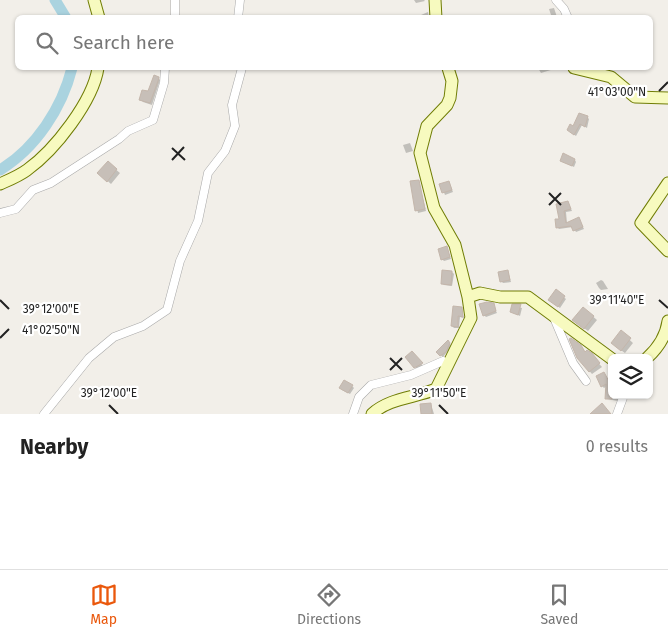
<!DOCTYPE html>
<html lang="en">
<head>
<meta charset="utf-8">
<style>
	body { margin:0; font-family:"Fira Sans",sans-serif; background:#f6f6f6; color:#222 }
	.controls { position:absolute; right:15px; bottom:15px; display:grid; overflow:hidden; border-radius:8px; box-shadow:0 1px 4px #0004 }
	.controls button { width:45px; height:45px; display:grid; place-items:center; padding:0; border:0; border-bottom:1px solid #e0e0e0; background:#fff; color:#222; font:25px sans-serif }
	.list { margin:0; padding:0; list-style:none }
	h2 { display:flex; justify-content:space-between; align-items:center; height:65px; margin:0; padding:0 20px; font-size:21px }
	h2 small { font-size:16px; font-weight:400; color:#767676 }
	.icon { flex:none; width:28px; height:28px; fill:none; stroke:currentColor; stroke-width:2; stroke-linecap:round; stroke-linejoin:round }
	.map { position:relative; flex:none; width:668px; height:414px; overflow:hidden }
	.search { position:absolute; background:#fff; box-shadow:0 1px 4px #0004; left:15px; right:15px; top:15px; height:55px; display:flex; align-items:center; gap:12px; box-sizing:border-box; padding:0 18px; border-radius:8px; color:#767676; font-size:19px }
	.sheet { height:155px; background:#fff }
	nav { display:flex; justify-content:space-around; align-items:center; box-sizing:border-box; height:70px; border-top:1px solid #e0e0e0; background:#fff; font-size:14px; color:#767676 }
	nav a { display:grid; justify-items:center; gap:2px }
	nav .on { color:#ea580c }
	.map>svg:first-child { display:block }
</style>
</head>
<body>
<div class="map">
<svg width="668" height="414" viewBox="0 0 668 414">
	<rect width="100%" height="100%" fill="#f2efe9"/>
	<path fill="#0003" d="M414 0H424L425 1 416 3Z
		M554 8 557 17 552 18 549 9Z
		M428 12 429 18H423L421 15Z
		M538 68H554V69L541 73Z
		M158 78 160 80 152 105 143 102 141 100 149 93Z
		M587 117 589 119 587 128 582 125 576 136 570 132Z
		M410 143 413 151 406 153 403 145Z
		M575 160 576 162 574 167 561 161Z
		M108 163 120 173 111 184 102 176Z
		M419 181 426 211 418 213 411 182Z
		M449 182 453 192 445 195 441 185Z
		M568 202 572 211 566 212 567 223 579 219 584 229 576 232 573 227 559 229 557 227 561 220 557 205Z
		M447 248 451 259 444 261 442 259Z
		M508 271 511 282 503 283 501 281Z
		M452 272 454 274 452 286 444 285 442 283Z
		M601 280 603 281 608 289 601 290 599 288 596 283Z
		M556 291 566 299 560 308 551 301Z
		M493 305 497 313 486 317 484 315Z
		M513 306 522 308 520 316 511 312Z
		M461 308 464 318 460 317 459 328H454L452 326Z
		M583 308 597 320 588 331 577 323Z
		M621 332 633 343 625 353 615 346Z
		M448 342 452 346 443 357 437 352Z
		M412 353 423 366 417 369 407 357Z
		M585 353 594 358 602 367 592 374 578 358Z
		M603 374 612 395H618V401L607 399V386L604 388 602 386Z
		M352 386 354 388 350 394 342 390Z
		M431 404 434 414H423Z"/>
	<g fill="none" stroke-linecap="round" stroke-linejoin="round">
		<path stroke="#aad3df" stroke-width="11" d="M55 0 66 18
			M0 170C36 148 62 108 72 68"/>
	</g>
	<path fill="#c7bfb8" stroke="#c4b6ab" d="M154 75 159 77 158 81 150 103 139 100 142 90 148 91Z
		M579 113 588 116 585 127 580 124 574 135 567 130 570 124 573 126Z
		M563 153 575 159 572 166 560 161Z
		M108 161 117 169 107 182 97 173Z
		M419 180 425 209 415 211 410 181Z
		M449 181 452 190 442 193 439 184Z
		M568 201 571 209 564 211 566 223 579 217 583 227 573 231 571 226 556 228 555 219H559L556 204Z
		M447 246 450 257 441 260 438 249Z
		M442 270 452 271 451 285 441 284Z
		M508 270 510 280 500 282 498 272Z
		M556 289 565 296 558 307 548 300Z
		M487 302 494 303 496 311 483 316 479 304Z
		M512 304H521L518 315 510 312Z
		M453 306 462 307 463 317 458 316V327L451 326Z
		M583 307 594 316 584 329 572 320Z
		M621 330 631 338 621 351 611 343Z
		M571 338 581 345 585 352 587 350 592 353 600 363 589 372 577 358 569 339Z
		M448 340 450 343 446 352 440 356 436 352Z
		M412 351 423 363 414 368 405 357Z
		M604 372 612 387V399H605L606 384 601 387 596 376Z
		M344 380 353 385 348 393 339 388Z
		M431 403 432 414H421L420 404Z
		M602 403 611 414H590Z"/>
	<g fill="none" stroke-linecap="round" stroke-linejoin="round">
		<g stroke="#a9a9a9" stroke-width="9">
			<path id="street" d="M175 0V18
				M556 0 564 9 568 18
				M238 18 240 0
				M0 213 16 209 33 190 51 183 119 139 128 131 153 120 164 83 165 68
				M554 318 573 363 586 381
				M44 414 89 358 114 337 143 326 167 310 180 261 198 221 208 173 225 151 235 126 232 105 242 68
				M353 414 359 397 371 385 411 375 443 361
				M617 414 624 395"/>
		</g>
		<g stroke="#707d05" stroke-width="13">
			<path id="secondary" d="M94 0 99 18
				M435 0 436 18
				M574 68 611 77 635 97 668 98
				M668 183 641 223 668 251
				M0 184C9 180 19 176 27 170 55 150 93 101 98 68
				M468 297 480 293 500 297H528L612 359
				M647 358C658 348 666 336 668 321
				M372 414C389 398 415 398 436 389L471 318 468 297 455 245 434 208 420 153 427 126 447 105 450 98 452 81 448 68"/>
		</g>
		<use href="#street" stroke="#fff" stroke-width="8"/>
		<use href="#secondary" stroke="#f7fabf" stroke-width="11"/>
	</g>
	<path fill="none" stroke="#222" stroke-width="2" d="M659 91 668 82M172 148 185 160M172 160 184 147M549 193 561 205M549 205 561 193M0 300 9 309M659 300 668 308M0 338 9 329M390 358 402 370M390 370 402 358M109 405 118 414M439 405 448 414"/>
	<g font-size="12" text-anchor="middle" fill="#222" stroke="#fff" stroke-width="4.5" stroke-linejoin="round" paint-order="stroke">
		<text x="617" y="96">41°03'00"N</text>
		<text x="617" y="304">39°11'40"E</text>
		<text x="51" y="313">39°12'00"E</text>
		<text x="51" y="334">41°02'50"N</text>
		<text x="109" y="397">39°12'00"E</text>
		<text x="439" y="397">39°11'50"E</text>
	</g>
</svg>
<div class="controls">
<button><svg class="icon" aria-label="layers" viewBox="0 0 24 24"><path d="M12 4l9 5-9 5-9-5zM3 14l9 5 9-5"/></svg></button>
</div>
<div class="search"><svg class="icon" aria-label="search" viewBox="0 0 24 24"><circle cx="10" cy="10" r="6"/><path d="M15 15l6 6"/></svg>Search here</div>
</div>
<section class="sheet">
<h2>Nearby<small>0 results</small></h2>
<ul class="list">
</ul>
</section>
<nav>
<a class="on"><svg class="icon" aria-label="map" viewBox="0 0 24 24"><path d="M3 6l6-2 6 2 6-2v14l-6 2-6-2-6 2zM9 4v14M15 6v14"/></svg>Map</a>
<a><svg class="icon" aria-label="directions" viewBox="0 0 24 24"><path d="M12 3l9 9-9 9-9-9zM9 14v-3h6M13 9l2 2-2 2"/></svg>Directions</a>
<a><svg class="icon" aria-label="saved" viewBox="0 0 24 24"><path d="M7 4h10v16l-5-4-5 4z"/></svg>Saved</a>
</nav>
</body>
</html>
